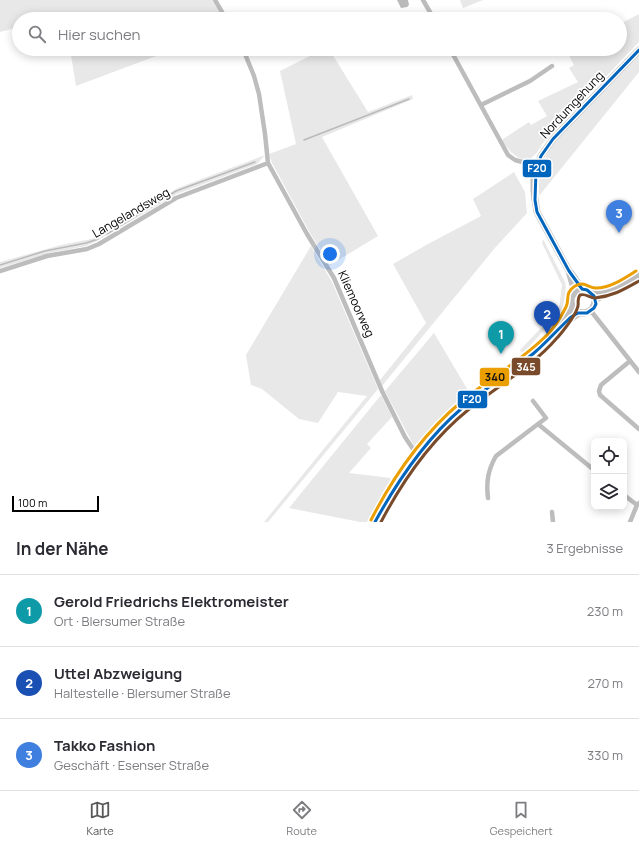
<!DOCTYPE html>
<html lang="de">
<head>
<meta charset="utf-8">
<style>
	body { margin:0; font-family:Manrope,sans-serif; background:#f2f2f3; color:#2b2b33 }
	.controls { position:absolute; right:12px; bottom:12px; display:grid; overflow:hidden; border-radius:8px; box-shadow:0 2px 10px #0003 }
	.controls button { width:36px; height:36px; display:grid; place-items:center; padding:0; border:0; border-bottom:1px solid #e1e1e2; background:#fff; color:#2b2b33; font:20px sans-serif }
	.scale { position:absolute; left:12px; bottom:10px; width:87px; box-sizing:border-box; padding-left:4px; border:2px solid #000; border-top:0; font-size:11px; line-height:14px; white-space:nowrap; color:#000; -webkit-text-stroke:3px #fff; paint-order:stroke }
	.you { position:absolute; left:330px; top:254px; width:14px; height:14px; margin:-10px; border:3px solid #fff; border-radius:50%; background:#1a73e8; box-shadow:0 0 0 6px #1a73e833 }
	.badge { display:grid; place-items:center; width:26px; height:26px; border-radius:50%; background:#595959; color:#fff; font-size:13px; font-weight:700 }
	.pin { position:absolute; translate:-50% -33px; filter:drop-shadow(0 1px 2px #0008) }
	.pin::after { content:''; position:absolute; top:21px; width:14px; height:12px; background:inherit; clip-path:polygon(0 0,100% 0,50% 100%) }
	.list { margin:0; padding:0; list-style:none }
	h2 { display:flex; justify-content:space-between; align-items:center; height:52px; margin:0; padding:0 16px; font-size:17px }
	h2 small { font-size:13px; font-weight:400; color:#7c7c81 }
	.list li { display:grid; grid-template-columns:26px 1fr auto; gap:12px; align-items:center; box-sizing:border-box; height:72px; padding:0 16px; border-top:1px solid #e1e1e2 }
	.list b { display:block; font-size:15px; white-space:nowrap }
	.list p { margin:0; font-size:13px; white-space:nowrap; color:#7c7c81 }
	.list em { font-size:13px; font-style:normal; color:#7c7c81 }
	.icon { flex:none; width:22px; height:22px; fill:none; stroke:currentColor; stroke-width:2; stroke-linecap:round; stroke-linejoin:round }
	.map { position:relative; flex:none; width:639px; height:522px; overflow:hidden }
	.search { position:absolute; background:#fff; box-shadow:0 2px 10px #0003; left:12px; right:12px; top:12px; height:44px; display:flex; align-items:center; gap:10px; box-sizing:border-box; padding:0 14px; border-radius:22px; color:#7c7c81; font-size:15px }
	.sheet { height:268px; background:#fff }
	nav { display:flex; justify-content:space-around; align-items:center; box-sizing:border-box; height:56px; border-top:1px solid #e1e1e2; background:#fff; font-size:11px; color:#7c7c81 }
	nav a { display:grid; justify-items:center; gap:2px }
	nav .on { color:#595959 }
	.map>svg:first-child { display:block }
</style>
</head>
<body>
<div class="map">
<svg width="639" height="522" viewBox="0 0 639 522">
	<rect width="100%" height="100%" fill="#fff"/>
	<path fill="#e8e8e8" d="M0 0H212L223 19H65L64 16 51 19H19V27L0 32Z
		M460 0H483L463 8Z
		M639 14V42L542 144C529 170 516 160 502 141L503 139 529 122 531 125 547 116 538 101 578 82 569 68 574 65 567 52 573 49H620V24Z
		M70 49H175L76 86Z
		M324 49H329L368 112 412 95 413 99 322 137 378 236 330 265 310 233 272 163 269 154 296 144 280 71Z
		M639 54V72L539 196C538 175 542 163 552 145Z
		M265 155 257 164 177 194 97 241 86 246 50 253 0 268V262L61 245 96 238 178 188Z
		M514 172 525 192 527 213 494 249 382 386 380 380 426 323 393 264 428 244 481 216 473 199Z
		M543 239 565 282 566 287 563 309 527 349 522 353 520 350 559 309 562 285 542 243Z
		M311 246 332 282 378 389 268 522H264L367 396 338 392 318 423 299 419 262 389 251 385 246 355Z
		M434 333 469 392 453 405 414 446 385 391Z
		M381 395 392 417 367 444 371 448 349 473 391 478 367 522H360L289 508Z"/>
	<path fill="#bababa" d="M397 0H408L409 5 407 7 401 8Z"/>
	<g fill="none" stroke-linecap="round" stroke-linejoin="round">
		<path stroke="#bababa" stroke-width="1.5" d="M304 140 409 99
			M107 234 176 191 255 162
			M0 265 45 251 86 243 98 239"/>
		<path stroke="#bdbdbd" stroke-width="4.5" d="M215 0 226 19
			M423 0 434 19
			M243 49 254 76 259 94 265 134 268 163 307 234 334 278 382 391 405 437 417 455
			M450 49 508 155 515 160 537 166
			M481 105 530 81 552 66
			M0 271 47 256 87 249 99 244 176 198 268 163
			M591 311 639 372
			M630 361 601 385 599 391 600 395 639 429
			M533 401 546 418 538 424
			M624 495 637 505
			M488 498C486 482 488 470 496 456L538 424 594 470
			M552 512 553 522
			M630 522 637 505 639 503"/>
		<path stroke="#bdbdbd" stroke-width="6" d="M593 293 615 289 639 275
			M596 300 613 290"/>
		<path stroke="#bfbfbf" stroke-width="7" d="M571 273 582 289
			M571 301a12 12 0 1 1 24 0a12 12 0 1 1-24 0Z
			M575 292 569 271 537 212 535 200 534 190V179L537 166 541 156 553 139 639 50
			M563 323 573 307
			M375 522C395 483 419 447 452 417 476 395 503 377 529 357 546 343 560 325 579 313"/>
		<g stroke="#fff" stroke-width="6">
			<path id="bus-1" d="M375 522C398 480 425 440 461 409 484 389 510 373 534 353 547 342 558 329 571 317L578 313H587L594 308 596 304 594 296 587 290 582 289 569 271 537 212 535 200 536 171 541 156 553 139 639 50"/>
		</g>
		<g stroke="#fff" stroke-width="6">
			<path id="bus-2" d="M381 522C403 480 431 440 468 410 497 386 532 367 556 339 561 334 575 316 577 309 580 304 576 300 580 295 586 293 589 298 595 298 613 296 623 290 639 281"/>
		</g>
		<g stroke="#fff" stroke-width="6">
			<path id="bus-3" d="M371 520C394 475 422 435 461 402 489 379 521 361 547 335 555 327 561 317 566 307 570 300 564 293 575 286 584 281 587 287 595 288 609 289 625 278 636 271"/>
		</g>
		<use href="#bus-1" stroke="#0065bd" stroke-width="3"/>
		<use href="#bus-2" stroke="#7a4b2a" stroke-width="3"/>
		<use href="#bus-3" stroke="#eb9e00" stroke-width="3"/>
	</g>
	<g text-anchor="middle" stroke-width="3.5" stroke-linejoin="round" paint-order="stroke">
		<g font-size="12" fill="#000" stroke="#fff">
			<text transform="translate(572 105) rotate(-47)" y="4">Nordumgehung</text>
			<text transform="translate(131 213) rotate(-30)" y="4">Langelandsweg</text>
			<text transform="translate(356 304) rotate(66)" y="4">Kliemoorweg</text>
		</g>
	</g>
	<g stroke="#fff" stroke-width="1.5">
		<rect x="522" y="159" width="30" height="19" rx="4" fill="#0065bd"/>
		<rect x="511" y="357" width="30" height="19" rx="4" fill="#7a4b2a"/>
		<rect x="479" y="367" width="31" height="20" rx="4" fill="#eb9e00"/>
		<rect x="457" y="390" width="31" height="19" rx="4" fill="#0065bd"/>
	</g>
	<g font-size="11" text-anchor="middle" font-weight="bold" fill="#fff">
		<text x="537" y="172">F20</text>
		<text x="526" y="371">345</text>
		<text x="472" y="403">F20</text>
	</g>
	<g font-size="11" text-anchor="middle" font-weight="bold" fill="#111">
		<text x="495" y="381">340</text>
	</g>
</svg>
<div class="controls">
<button><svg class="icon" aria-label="locate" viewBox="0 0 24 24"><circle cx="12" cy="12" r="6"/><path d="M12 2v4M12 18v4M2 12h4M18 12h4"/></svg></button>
<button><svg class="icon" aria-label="layers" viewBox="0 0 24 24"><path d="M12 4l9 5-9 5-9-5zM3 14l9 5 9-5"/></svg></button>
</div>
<div class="scale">100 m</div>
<div class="you"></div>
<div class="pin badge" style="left:501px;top:354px;background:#0f9aa8">1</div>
<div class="pin badge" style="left:547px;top:334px;background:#1a4fb4">2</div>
<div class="pin badge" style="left:619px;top:233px;background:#3f7fe0">3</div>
<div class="search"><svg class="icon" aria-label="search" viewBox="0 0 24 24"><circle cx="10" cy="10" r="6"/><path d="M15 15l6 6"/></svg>Hier suchen</div>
</div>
<section class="sheet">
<h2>In der Nähe<small>3 Ergebnisse</small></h2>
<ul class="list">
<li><span class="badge" style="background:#0f9aa8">1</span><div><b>Gerold Friedrichs Elektromeister</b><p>Ort · Blersumer Straße</p></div><em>230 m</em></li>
<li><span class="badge" style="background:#1a4fb4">2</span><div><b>Uttel Abzweigung</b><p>Haltestelle · Blersumer Straße</p></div><em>270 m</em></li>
<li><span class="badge" style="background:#3f7fe0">3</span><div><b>Takko Fashion</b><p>Geschäft · Esenser Straße</p></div><em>330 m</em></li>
</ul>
</section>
<nav>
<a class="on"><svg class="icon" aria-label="map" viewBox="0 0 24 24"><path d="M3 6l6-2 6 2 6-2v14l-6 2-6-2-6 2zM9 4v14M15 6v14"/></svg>Karte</a>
<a><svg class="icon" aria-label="directions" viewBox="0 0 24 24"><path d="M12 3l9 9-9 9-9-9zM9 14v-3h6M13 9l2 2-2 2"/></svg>Route</a>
<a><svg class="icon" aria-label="saved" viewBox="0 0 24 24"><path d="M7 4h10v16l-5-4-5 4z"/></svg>Gespeichert</a>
</nav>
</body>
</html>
